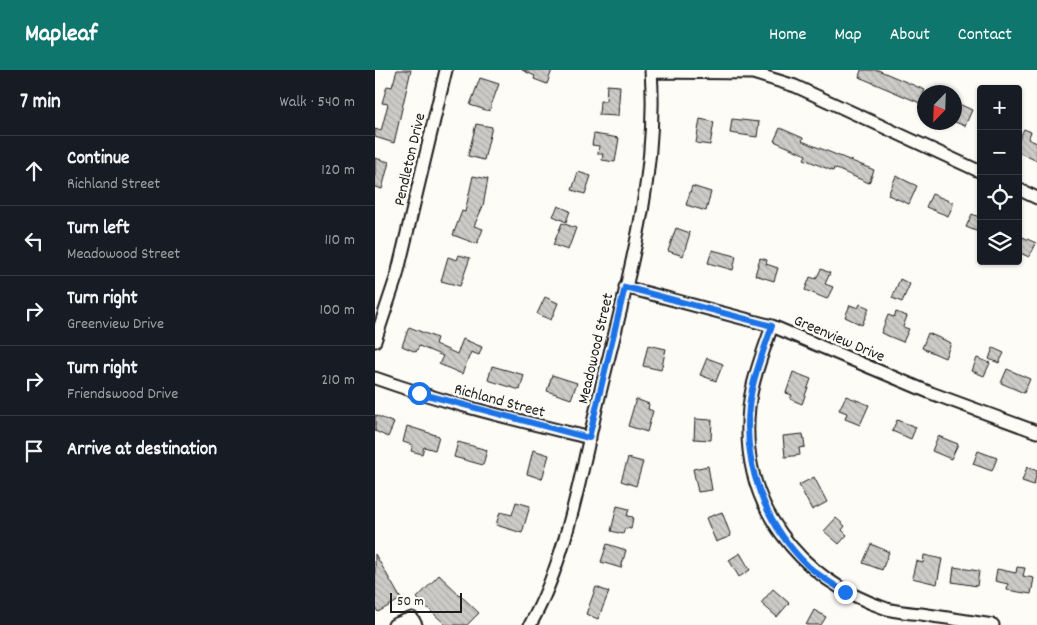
<!DOCTYPE html>
<html lang="en">
<head>
<meta charset="utf-8">
<style>
	body { margin:0; font-family:Dekko,sans-serif; background:#242831; color:#f1f3f6 }
	.controls { position:absolute; right:15px; top:15px; display:grid; overflow:hidden; border-radius:5px; box-shadow:0 1px 4px #0004 }
	.controls button { width:45px; height:45px; display:grid; place-items:center; padding:0; border:0; border-bottom:1px solid #363941; background:#171b24; color:#f1f3f6; font:25px sans-serif }
	.compass { position:absolute; left:542px; top:15px; width:45px; height:45px; border-radius:50%; background:#171b24; box-shadow:0 1px 4px #0004; rotate:203deg }
	.scale { position:absolute; left:15px; bottom:12px; width:72px; box-sizing:border-box; padding-left:5px; border:2px solid #1c1c1c; border-top:0; font-size:14px; line-height:18px; white-space:nowrap; color:#1c1c1c; -webkit-text-stroke:4px #fdfcf7; paint-order:stroke }
	.stop { position:absolute; width:15px; height:15px; margin:-11px; border:4px solid #1a73e8; border-radius:50%; background:#fff }
	.stop.end { background:#1a73e8; border-color:#fff; box-shadow:0 1px 5px #0008 }
	.list { margin:0; padding:0; list-style:none }
	h2 { display:flex; justify-content:space-between; align-items:center; height:65px; margin:0; padding:0 20px; font-size:21px }
	h2 small { font-size:16px; font-weight:400; color:#9ea1a6 }
	.list li { display:grid; grid-template-columns:32px 1fr auto; gap:15px; align-items:center; box-sizing:border-box; height:70px; padding:0 20px; border-top:1px solid #363941 }
	.list b { display:block; font-size:19px; white-space:nowrap }
	.list p { margin:0; font-size:16px; white-space:nowrap; color:#9ea1a6 }
	.list em { font-size:16px; font-style:normal; color:#9ea1a6 }
	.icon { flex:none; width:28px; height:28px; fill:none; stroke:currentColor; stroke-width:2; stroke-linecap:round; stroke-linejoin:round }
	.map { position:relative; flex:none; width:662px; height:555px; overflow:hidden }
	header { display:flex; align-items:center; gap:30px; box-sizing:border-box; height:70px; padding:0 25px; background:#0f766e; color:#fff }
	header strong { font-size:24px }
	nav { display:flex; gap:28px; margin-inline-start:auto; font-size:18px }
	main { display:flex }
	aside { flex:1; background:#171b24 }
	.map>svg:first-child { display:block }
</style>
</head>
<body>
<header>
<strong>Mapleaf</strong>
<nav><a>Home</a><a>Map</a><a>About</a><a>Contact</a></nav>
</header>
<main>
<aside>
<h2>7 min<small>Walk · 540 m</small></h2>
<ul class="list">
<li><svg class="icon" aria-label="ahead" viewBox="0 0 24 24"><path d="M12 20V5M6 11l6-6 6 6"/></svg><div><b>Continue</b><p>Richland Street</p></div><em>120 m</em></li>
<li><svg class="icon" aria-label="left" viewBox="0 0 24 24"><path d="M17 20v-9H6M10 6l-5 5 5 5"/></svg><div><b>Turn left</b><p>Meadowood Street</p></div><em>110 m</em></li>
<li><svg class="icon" aria-label="right" viewBox="0 0 24 24"><path d="M7 20v-9h11M14 6l5 5-5 5"/></svg><div><b>Turn right</b><p>Greenview Drive</p></div><em>100 m</em></li>
<li><svg class="icon" aria-label="right" viewBox="0 0 24 24"><path d="M7 20v-9h11M14 6l5 5-5 5"/></svg><div><b>Turn right</b><p>Friendswood Drive</p></div><em>210 m</em></li>
<li><svg class="icon" aria-label="arrive" viewBox="0 0 24 24"><path d="M6 21V4h12l-3 4 3 4H6"/></svg><div><b>Arrive at destination</b></div></li>
</ul>
</aside>
<div class="map">
<svg width="662" height="555" viewBox="0 0 662 555">
	<defs>
		<pattern id="building-back-hatch" width="6" height="6" patternUnits="userSpaceOnUse" patternTransform="scale(1.25)"><rect width="6" height="6" fill="#cccbc8"/><path d="M-1 5l2 2M0 0l6 6M5-1l2 2" fill="none" stroke="#afaeab"/></pattern>
	</defs>
	<rect width="100%" height="100%" fill="#fdfcf7"/>
	<filter id="ink" filterUnits="userSpaceOnUse"><feTurbulence type="fractalNoise" baseFrequency=".02" numOctaves="2"/><feDisplacementMap in="SourceGraphic" scale="10" xChannelSelector="R" yChannelSelector="G"/><feConvolveMatrix kernelMatrix="1 2 1 2 8 2 1 2 1" color-interpolation-filters="sRGB"/></filter>
	<g filter="url(#ink)">
		<path fill="url(#building-back-hatch)" stroke="#1c1c1c" d="M22 0H36L19 73 0 67V59L6 61 13 34 7 33 12 16 17 17Z
			M147 0H177L172 14 159 9 160 6Z
			M486 0H503L550 20 545 33 484 7Z
			M105 8 124 14 114 41 95 35Z
			M232 15 245 16 243 46 224 45 225 31H231Z
			M580 32 597 40 590 56 580 52Z
			M325 49 339 52 335 75 321 73Z
			M357 49 384 52 382 67 355 63Z
			M101 54 117 57 109 90 93 86Z
			M405 58 428 68 427 71 499 100 494 113 459 98 458 101 429 89 431 85 399 71Z
			M649 59 656 62 653 69 662 73V91L643 82V71Z
			M219 64 244 68 240 92 227 90 228 84H223L224 76 217 75Z
			M0 88 14 92 7 119 0 117Z
			M203 102 216 106 210 124 197 120Z
			M98 106 113 109 108 136 99 156 108 159 102 174 78 165 87 141 90 142Z
			M521 106 542 116 534 134 513 125Z
			M317 116 336 122 331 141 311 135Z
			M557 124 579 133 573 146 551 137Z
			M183 136 195 141 191 152 178 146Z
			M597 144 606 148V163L591 157Z
			M187 153 201 158 193 180 178 175Z
			M301 158 315 163 308 186 293 181Z
			M643 165 661 173 654 187 643 182Z
			M337 180 361 186 358 200 333 193Z
			M84 185 95 188 85 216 66 211 73 187 82 190Z
			M385 188 392 190 391 194 403 198 399 211 380 205Z
			M446 199 455 203 450 214 458 217 452 229 430 220 435 207 441 209Z
			M525 209 535 214 527 232 517 228Z
			M170 227 183 233 176 250 162 244Z
			M485 234 494 238 487 255 470 247 475 235 483 238Z
			M521 242 532 246 528 257 534 259 528 272 506 263 513 245 519 247Z
			M34 257 62 268 60 274 82 284 88 269 107 277 104 285 96 282 87 304 64 294 68 286 44 276 41 282 27 276Z
			M553 263 576 273 570 288 547 278Z
			M273 275 291 279 286 300 268 296Z
			M618 278 629 283 624 293 614 289Z
			M332 288 348 294 341 311 325 305Z
			M602 288 615 293 609 306 597 301Z
			M117 296 149 305 145 320 113 310Z
			M632 299 655 309 649 323 626 313Z
			M418 302 436 309 427 334 415 329 417 325 411 323Z
			M177 305 202 313 196 329 172 321Z
			M471 326 494 335 485 355 470 349 472 343 464 340Z
			M261 329 274 334 273 339 278 341 272 362 253 356Z
			M0 345 19 353 13 367 0 361Z
			M320 349 337 350 336 370 319 369Z
			M522 350 541 357 536 369 517 361Z
			M32 356 64 366 60 380 49 377 47 384 36 381 38 375 28 372Z
			M428 364 430 377 424 378 425 385 410 387 408 366Z
			M563 366 583 374 576 389 557 381Z
			M83 372 112 380 108 395 79 387Z
			M158 380 174 385 167 409 152 404Z
			M603 381 622 388 617 401 598 394Z
			M253 388 268 392 261 416 246 411Z
			M333 396 337 420 323 422 318 399Z
			M652 397 662 401 659 415 647 411Z
			M439 407 452 432 437 440 424 415Z
			M141 432 155 436 147 463 121 455 125 442 137 445Z
			M242 436 254 439 252 446 258 447 256 459 250 458 248 464 236 461Z
			M347 442 356 466 341 472 331 448Z
			M461 448 470 456 467 460 472 465 464 474 449 461Z
			M232 474 251 480 246 498 226 492Z
			M496 474 514 482 507 500 488 493Z
			M365 483 375 500 364 507 354 490Z
			M0 484 26 529 3 542 0 537Z
			M549 485 567 489 562 514 537 508 541 491 548 493Z
			M579 497 604 501 602 516 577 512Z
			M642 497 650 498 648 506 659 508 656 524 632 520 633 514 620 511 622 499 641 503Z
			M64 505 104 543 92 555H71L42 528Z
			M221 517 234 522 223 549 211 544Z
			M398 519 414 533 402 547 386 533Z
			M439 540 451 547 446 555H431Z"/>
		<g fill="none" stroke-linecap="round" stroke-linejoin="round">
			<g stroke="#1c1c1c" stroke-width="15">
				<path id="minor" d="M277 2 378 3 420 16 606 102
					M643 119 662 128
					M250 217 397 256 556 323 662 362
					M397 256C388 282 377 310 374 337 364 434 423 509 512 539 523 542 535 543 546 544 570 548 594 551 618 555
					M0 271 22 205 71 0
					M0 308C70 333 142 350 215 368
					M19 555 37 548 41 555
					M155 555C191 491 206 403 223 331 249 223 284 112 276 0"/>
			</g>
			<use href="#minor" stroke="#fdfcf7" stroke-width="11"/>
		</g>
	</g>
	<g fill="none" stroke-linecap="round" stroke-linejoin="round" filter="url(#ink)">
		<path stroke="#1a73e8" stroke-width="6" d="M44 323 214 368 250 217 397 256C388 282 377 310 374 337 368 396 390 454 433 496 444 506 458 514 470 522"/>
	</g>
	<g text-anchor="middle" stroke-width="5" stroke-linejoin="round" paint-order="stroke">
		<g font-size="16" fill="#1c1c1c" stroke="#fdfcf7">
			<text transform="translate(33 89) rotate(-77)" y="6">Pendleton Drive</text>
			<text transform="translate(465 267) rotate(23)" y="6">Greenview Drive</text>
			<text transform="translate(219 278) rotate(-77)" y="6">Meadowood Street</text>
			<text transform="translate(125 329) rotate(15)" y="6">Richland Street</text>
		</g>
	</g>
</svg>
<div class="controls">
<button>+</button>
<button>−</button>
<button><svg class="icon" aria-label="locate" viewBox="0 0 24 24"><circle cx="12" cy="12" r="6"/><path d="M12 2v4M12 18v4M2 12h4M18 12h4"/></svg></button>
<button><svg class="icon" aria-label="layers" viewBox="0 0 24 24"><path d="M12 4l9 5-9 5-9-5zM3 14l9 5 9-5"/></svg></button>
</div>
<svg class="compass" viewBox="-18 -18 36 36"><path d="M0-13l5 13h-10z" fill="#e53935"/><path d="M0 13l5-13h-10z" fill="#9ea1a6"/></svg>
<div class="scale">50 m</div>
<div class="stop" style="left:44px;top:323px"></div>
<div class="stop end" style="left:470px;top:522px"></div>
</div>
</main>
</body>
</html>
